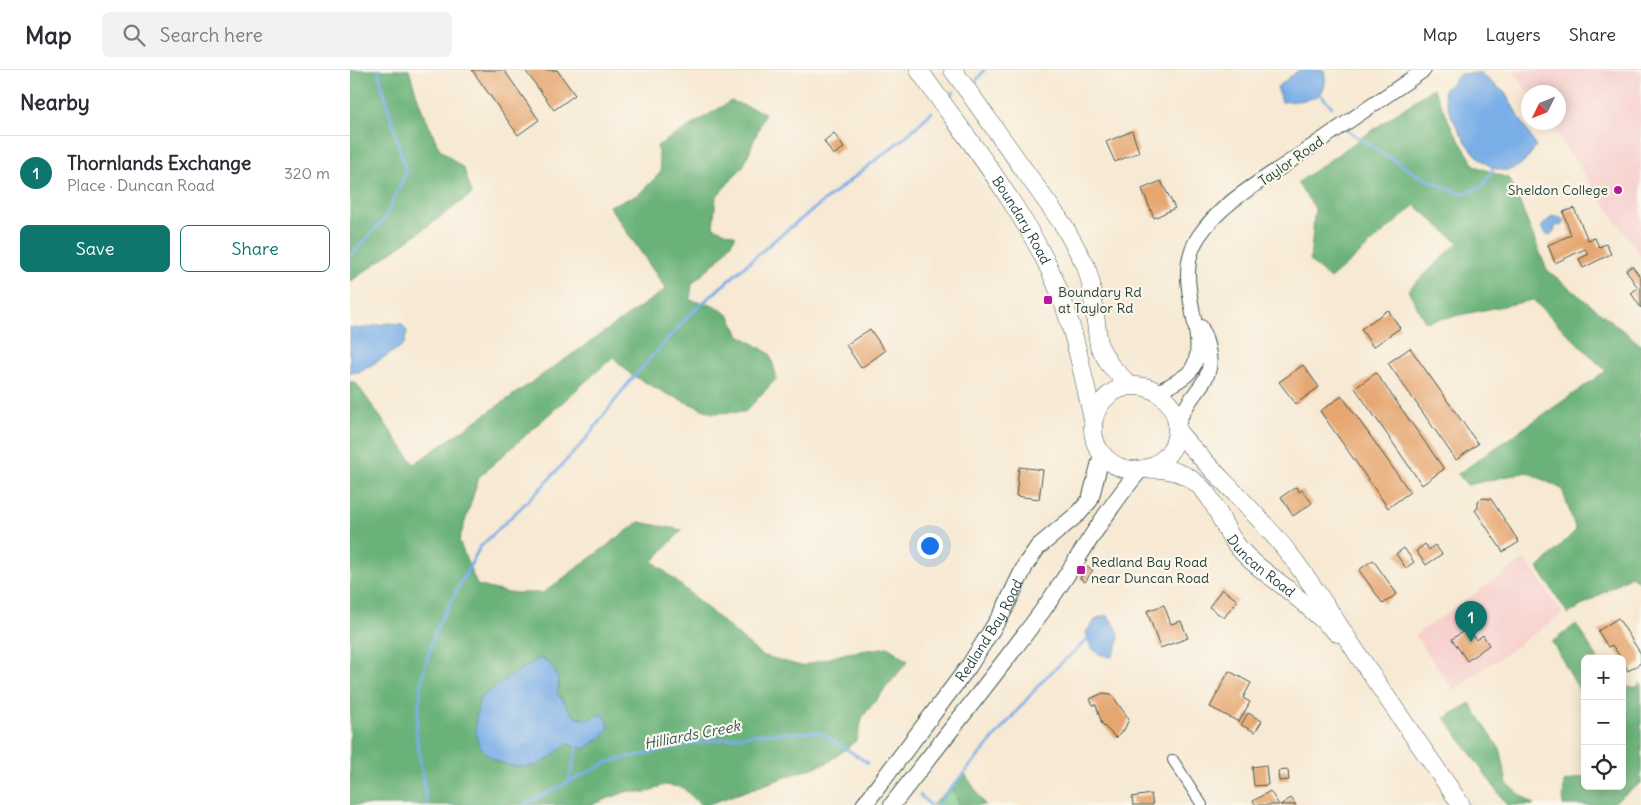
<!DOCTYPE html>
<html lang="en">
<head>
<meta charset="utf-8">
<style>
	body { margin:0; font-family:Delius,sans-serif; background:#f2f2f3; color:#2b2b33 }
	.controls { position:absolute; right:15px; bottom:15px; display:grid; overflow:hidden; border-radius:8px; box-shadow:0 2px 12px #0003 }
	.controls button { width:45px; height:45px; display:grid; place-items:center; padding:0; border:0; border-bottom:1px solid #e1e1e2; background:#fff; color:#2b2b33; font:25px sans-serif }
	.compass { position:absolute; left:1171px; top:15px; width:45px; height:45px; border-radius:50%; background:#fff; box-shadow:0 2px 12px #0003; rotate:227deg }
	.you { position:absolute; left:579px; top:475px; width:18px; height:18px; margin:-12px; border:4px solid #fff; border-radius:50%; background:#1a73e8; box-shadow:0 0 0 8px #1a73e833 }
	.badge { display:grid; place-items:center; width:32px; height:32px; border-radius:50%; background:#0f766e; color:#fff; font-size:16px; font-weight:700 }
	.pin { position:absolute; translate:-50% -41px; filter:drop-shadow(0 1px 2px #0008) }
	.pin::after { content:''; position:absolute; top:26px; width:18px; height:15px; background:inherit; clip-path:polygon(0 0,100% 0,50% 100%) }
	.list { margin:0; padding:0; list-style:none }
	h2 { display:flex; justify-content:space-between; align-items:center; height:65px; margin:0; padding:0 20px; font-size:21px }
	h2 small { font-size:16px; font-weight:400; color:#7c7c81 }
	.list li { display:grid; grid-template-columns:32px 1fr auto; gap:15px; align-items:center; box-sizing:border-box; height:75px; padding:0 20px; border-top:1px solid #e1e1e2 }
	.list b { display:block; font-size:19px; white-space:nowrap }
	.list p { margin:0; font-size:16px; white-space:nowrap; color:#7c7c81 }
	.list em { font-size:16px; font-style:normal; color:#7c7c81 }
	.actions { display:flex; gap:10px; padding:15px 20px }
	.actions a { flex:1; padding:11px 0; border:1px solid #0f766e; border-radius:8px; text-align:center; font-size:18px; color:#0f766e }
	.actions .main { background:#0f766e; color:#fff }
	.icon { flex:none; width:28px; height:28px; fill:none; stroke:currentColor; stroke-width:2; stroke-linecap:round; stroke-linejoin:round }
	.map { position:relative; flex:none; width:1291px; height:735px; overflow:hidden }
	header { display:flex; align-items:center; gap:30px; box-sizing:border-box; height:70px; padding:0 25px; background:#fff; border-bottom:1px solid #e1e1e2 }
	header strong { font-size:24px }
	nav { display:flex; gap:28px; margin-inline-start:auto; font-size:18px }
	.search { width:350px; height:45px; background:#f2f2f3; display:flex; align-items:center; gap:12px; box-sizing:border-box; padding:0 18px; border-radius:8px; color:#7c7c81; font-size:19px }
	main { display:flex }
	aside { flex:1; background:#fff }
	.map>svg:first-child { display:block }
</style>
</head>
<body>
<header>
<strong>Map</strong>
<div class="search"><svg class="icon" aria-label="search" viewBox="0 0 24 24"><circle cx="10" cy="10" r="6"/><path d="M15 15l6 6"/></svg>Search here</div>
<nav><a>Map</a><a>Layers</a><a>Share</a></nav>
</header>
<main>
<aside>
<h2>Nearby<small></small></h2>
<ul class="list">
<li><span class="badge">1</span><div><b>Thornlands Exchange</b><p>Place · Duncan Road</p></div><em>320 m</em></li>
</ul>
<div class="actions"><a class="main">Save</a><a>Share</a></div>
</aside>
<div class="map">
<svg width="1291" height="735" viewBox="0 0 1291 735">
	<rect width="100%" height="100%" fill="#fbf7ec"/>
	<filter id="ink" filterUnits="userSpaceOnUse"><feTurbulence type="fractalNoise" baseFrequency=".02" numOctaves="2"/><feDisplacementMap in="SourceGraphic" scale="10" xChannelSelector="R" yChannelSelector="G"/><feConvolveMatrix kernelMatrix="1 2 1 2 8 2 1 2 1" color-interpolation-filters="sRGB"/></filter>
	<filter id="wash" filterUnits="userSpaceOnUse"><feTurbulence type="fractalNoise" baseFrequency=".0096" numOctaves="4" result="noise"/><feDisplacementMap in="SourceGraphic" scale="20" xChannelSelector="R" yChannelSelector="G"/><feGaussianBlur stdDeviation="1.12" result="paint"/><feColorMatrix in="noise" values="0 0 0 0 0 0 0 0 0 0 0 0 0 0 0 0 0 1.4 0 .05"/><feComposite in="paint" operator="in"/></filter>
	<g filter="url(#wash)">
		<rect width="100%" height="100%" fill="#f7e9d3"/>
		<path fill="#f7d0ce" d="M1163 0H1291V187L1199 53 1208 52V22L1178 23Z
			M1175 489 1213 544 1103 620 1065 565Z"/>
		<path fill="#83d08e" stroke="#518661" d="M602 716 609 735H582Z"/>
		<path fill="#6ab279" stroke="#447856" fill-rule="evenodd" d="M0 0H59L70 35 89 78 114 99 122 124 0 212Z
			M1083 18 1103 60 1125 96 1160 109 1197 200 1291 275V513L1281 506 1218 544 1188 498 1226 460 1212 419 1177 402 1117 415 1108 404 1256 301 1183 230 1075 252 1058 220 1108 173 1065 135 980 209 960 191 965 138 947 113Z
			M381 31 415 43 394 95 366 127 363 157 386 166 373 185 342 214 340 230 365 236 380 246 388 264 420 284 427 308 395 342 362 343 317 324 280 304 263 287 129 407 109 471 127 515 158 523H193L289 452 332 460 303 491 411 585 451 596 497 583 538 577 558 591 513 646 506 671 479 692 356 735H351L332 717 314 715 295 723 278 721 241 735H0V311L6 313 64 394 316 219 259 136 288 125 311 102 307 76ZM210 614 207 623 224 646 236 650 251 644 257 649 259 658 235 679 217 674C185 697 181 703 142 690Z
			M1226 554 1248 589H1235V630L1202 572Z
			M1291 612V713L1260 735H1213L1214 712 1235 706V716H1272V617H1287Z
			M1120 633 1151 681 1157 714 1184 735H1157L1095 648Z
			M614 702 635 735H609L602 716Z"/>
		<path fill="#79aee7" stroke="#4c768e" d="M949 0H974C981 32 956 30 932 32L927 17Z
			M1130 3 1155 23 1186 76C1148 140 1103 61 1093 21L1110 4Z
			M1202 146H1207L1215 151 1211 156 1206 155C1204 161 1203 165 1197 165L1191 157Z
			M38 253 52 254 57 261 54 275 10 302 0 303V257L9 259Z
			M757 545C772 562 772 568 762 587 743 584 741 580 736 562L747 548Z
			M191 588C204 594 211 610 207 623L224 646 236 650 251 644 257 649 259 658 254 665 235 679 217 674C208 680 196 693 185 696 175 698 164 697 155 694 120 682 123 658 130 628L159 607Z"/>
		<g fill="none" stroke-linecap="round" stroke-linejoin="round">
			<path stroke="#79aee7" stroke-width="3" d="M625 13 634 0
				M967 21 982 37
				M597 29 604 22
				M997 60 1069 106 1112 124 1132 117 1143 99
				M0 187 35 148 56 102 28 0
				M219 712 227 676
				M570 725 580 735
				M77 735 66 663 72 608 85 561 130 477 188 421 236 369 279 312 339 245 427 168 555 67 582 42
				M173 735 258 692 346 673 408 664 470 662 518 693
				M587 735 694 609 738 569"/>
		</g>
		<g id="blocks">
			<path fill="#e6a66f" d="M122 0H154L189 50 168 65Z
				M175 0H207L225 25 204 40Z
				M782 61 789 82 765 92 756 72Z
				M484 63 494 78 483 85 474 71Z
				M811 111 825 138 804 148 792 119Z
				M1224 138 1238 170 1245 168 1249 177 1256 174 1261 184 1233 198 1229 189 1239 184 1235 179 1205 193 1198 175 1221 165 1213 142Z
				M1282 196 1291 208V238L1281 223 1288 218 1276 200Z
				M1038 240 1050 258 1023 277 1011 259Z
				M520 259 535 281 511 298 496 275Z
				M1060 278 1128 374 1106 390 1038 293Z
				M953 295 969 317 946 334 929 312Z
				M1026 303 1094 399 1072 415 1005 318Z
				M992 326 1060 422 1038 438 970 341Z
				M669 397 693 400 689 429 666 426Z
				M946 417 949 422 952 420 962 433 943 446 931 427Z
				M1133 428 1141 429 1169 472 1153 482 1125 440 1128 438V431Z
				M1075 474 1079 480 1085 475 1092 484 1076 495 1066 481Z
				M1054 478 1064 492 1056 498 1046 484Z
				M1023 490 1047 524 1033 534 1009 500Z
				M737 496 743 500 735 512 730 508Z
				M872 519 887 530 874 548 859 537Z
				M814 535 821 554 831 551 838 568 810 578 797 541Z
				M1268 548 1291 584V593L1278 601 1272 589 1262 575 1258 577 1248 561Z
				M1118 558 1126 570 1133 565 1139 575 1117 591 1102 569Z
				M879 601 901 613 893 628 900 632 889 652 860 637Z
				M753 623 761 624 779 649 774 660 766 668 752 654 746 635H743L740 629Z
				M898 643 912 651 905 662 891 655Z
				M916 695 918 715 904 716 902 697Z
				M938 700 939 710 929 711 928 701Z
				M920 721 929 735H906L903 731Z
				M801 724 803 735H783L782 727Z
				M941 728 946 735H930Z"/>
		</g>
	</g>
	<g filter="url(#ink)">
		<use href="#blocks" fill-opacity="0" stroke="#3f574c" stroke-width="1"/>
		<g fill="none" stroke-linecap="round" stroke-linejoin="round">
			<g stroke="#3f574c" stroke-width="12">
				<path id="minor" d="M823 690 852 735"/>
			</g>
			<g stroke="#3f574c" stroke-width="16">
				<path id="tertiary" d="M808 322C818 316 835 309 842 299 862 267 819 210 849 166 871 133 910 112 942 90 986 60 1030 30 1074 0
					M828 353C846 308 874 314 851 257"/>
			</g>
			<g stroke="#3f574c" stroke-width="18">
				<g id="primary">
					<path id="s1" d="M514 735 619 596 653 542 676 494 688 477 730 442 740 430 752 384"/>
					<path d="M542 735C592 670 644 607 693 540 726 494 753 443 790 400"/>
				</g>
			</g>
			<g stroke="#3f574c" stroke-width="19">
				<g id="trunk">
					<path id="s2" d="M569 0C612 62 661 122 695 190 721 240 731 296 743 350"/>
					<path d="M603 0 714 156 736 196 741 214 749 276 760 295 780 316"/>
					<circle cx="785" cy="358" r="42"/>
					<path d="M828 362C864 404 906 441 940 485 970 524 995 566 1023 607 1052 650 1082 692 1111 735"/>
					<path id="s3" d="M798 399C815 398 831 401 845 412 867 429 871 457 889 478 901 493 917 503 932 515 951 530 969 546 987 563"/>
				</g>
			</g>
			<use href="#minor" stroke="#fff" stroke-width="10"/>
			<use href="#tertiary" stroke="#fff" stroke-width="14"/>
			<use href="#primary" stroke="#fff" stroke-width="16"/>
			<use href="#trunk" stroke="#fff" stroke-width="18"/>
		</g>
	</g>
	<g fill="#b5179e" stroke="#fbf7ec" stroke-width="2">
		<circle cx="1268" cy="120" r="5"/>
		<rect x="693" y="225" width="10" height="10" rx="2.5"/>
		<rect x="726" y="495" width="10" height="10" rx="2.5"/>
	</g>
	<g text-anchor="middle" stroke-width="4.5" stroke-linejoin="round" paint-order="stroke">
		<g font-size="14" fill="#1f3d34" stroke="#fbf7ec">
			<text transform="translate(941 91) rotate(-35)" y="5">Taylor Road</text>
			<text dy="5" stroke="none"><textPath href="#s2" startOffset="182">Boundary Road</textPath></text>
			<text dy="5" stroke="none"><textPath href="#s3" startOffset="158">Duncan Road</textPath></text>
			<text dy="5" stroke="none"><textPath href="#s1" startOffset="215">Redland Bay Road</textPath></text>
		</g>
		<g font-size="14" fill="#1f3d34" stroke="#fbf7ec" text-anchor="start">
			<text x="1258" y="125" text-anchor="end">Sheldon College</text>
			<text x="708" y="227">Boundary Rd<tspan x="708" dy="16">at Taylor Rd</tspan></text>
			<text x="741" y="497">Redland Bay Road<tspan x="741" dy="16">near Duncan Road</tspan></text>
		</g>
		<g font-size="15" font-style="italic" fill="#365961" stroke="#fbf7ec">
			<text transform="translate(342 665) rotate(-11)" y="5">Hilliards Creek</text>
		</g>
	</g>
</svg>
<div class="controls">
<button>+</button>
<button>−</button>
<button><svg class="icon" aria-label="locate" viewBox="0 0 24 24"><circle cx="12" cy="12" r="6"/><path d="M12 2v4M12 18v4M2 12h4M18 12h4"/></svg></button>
</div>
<svg class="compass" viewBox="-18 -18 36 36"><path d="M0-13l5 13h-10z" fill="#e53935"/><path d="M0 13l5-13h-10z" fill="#7c7c81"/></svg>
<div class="you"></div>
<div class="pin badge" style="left:1121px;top:572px">1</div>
</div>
</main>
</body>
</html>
